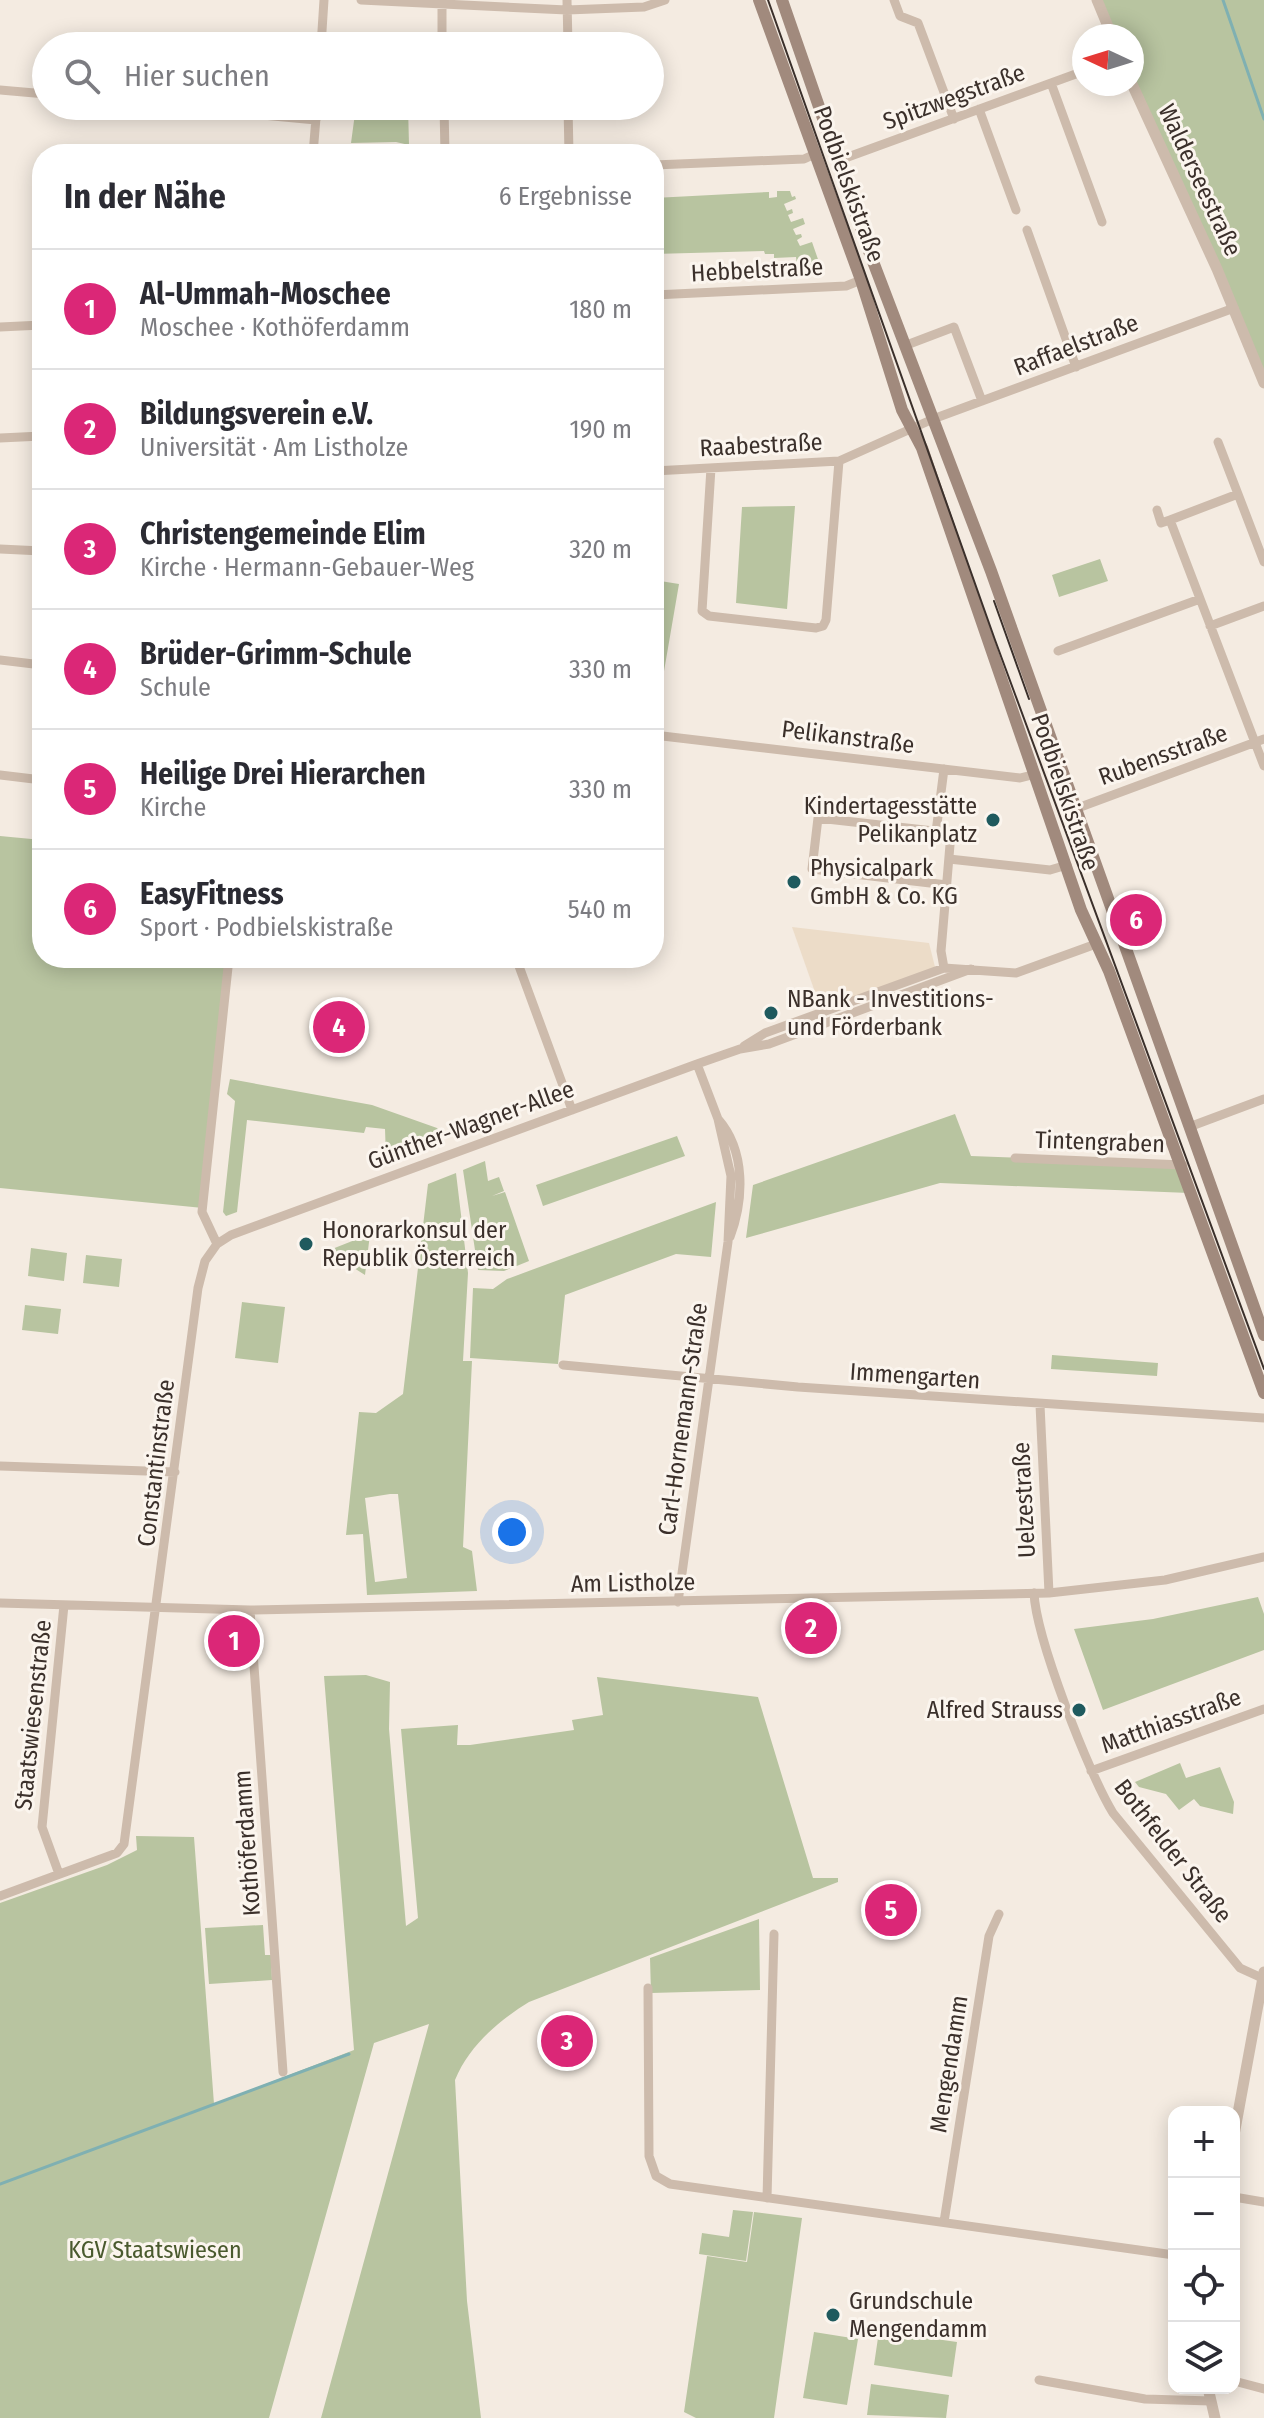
<!DOCTYPE html>
<html lang="de">
<head>
<meta charset="utf-8">
<style>
	body { margin:0; font-family:"Fira Sans Condensed",sans-serif; background:#f7f7f7; color:#2b2b33 }
	.controls { position:absolute; right:24px; bottom:24px; display:grid; overflow:hidden; border-radius:16px; box-shadow:0 4px 20px #0003 }
	.controls button { width:72px; height:72px; display:grid; place-items:center; padding:0; border:0; border-bottom:2px solid #e1e1e2; background:#fff; color:#2b2b33; font:40px sans-serif }
	.compass { position:absolute; left:1072px; top:24px; width:72px; height:72px; border-radius:50%; background:#fff; box-shadow:0 4px 20px #0003; rotate:274deg }
	.you { position:absolute; left:512px; top:1532px; width:28px; height:28px; margin:-20px; border:6px solid #fff; border-radius:50%; background:#1a73e8; box-shadow:0 0 0 12px #1a73e833 }
	.badge { display:grid; place-items:center; width:52px; height:52px; border-radius:50%; background:#db2777; color:#fff; font-size:26px; font-weight:700 }
	.pin { position:absolute; translate:-50% -50%; border:4px solid #fff; box-shadow:0 2px 8px #0006 }
	.list { margin:0; padding:0; list-style:none }
	h2 { display:flex; justify-content:space-between; align-items:center; height:104px; margin:0; padding:0 32px; font-size:34px }
	h2 small { font-size:26px; font-weight:400; color:#7c7c81 }
	.list li { display:grid; grid-template-columns:52px 1fr auto; gap:24px; align-items:center; box-sizing:border-box; height:120px; padding:0 32px; border-top:2px solid #e1e1e2 }
	.list b { display:block; font-size:30px; white-space:nowrap }
	.list p { margin:0; font-size:26px; white-space:nowrap; color:#7c7c81 }
	.list em { font-size:26px; font-style:normal; color:#7c7c81 }
	.icon { flex:none; width:44px; height:44px; fill:none; stroke:currentColor; stroke-width:2; stroke-linecap:round; stroke-linejoin:round }
	.map { position:relative; flex:none; width:1264px; height:2418px; overflow:hidden }
	.search { position:absolute; background:#fff; box-shadow:0 4px 20px #0003; left:32px; top:32px; width:632px; height:88px; display:flex; align-items:center; gap:20px; box-sizing:border-box; padding:0 28px; border-radius:44px; color:#7c7c81; font-size:30px }
	.panel { position:absolute; background:#fff; box-shadow:0 4px 20px #0003; left:32px; top:144px; width:632px; height:824px; border-radius:32px }
	.map>svg:first-child { display:block }
</style>
</head>
<body>
<div class="map">
<svg width="1264" height="2418" viewBox="0 0 1264 2418">
	<rect width="100%" height="100%" fill="#f4ebe1"/>
	<path fill="#b8c4a0" fill-rule="evenodd" d="M1097 0H1264V383L1132 84V36H1112Z
		M356 106H408L409 145 396 142 351 143Z
		M777 191H790L792 197 795 196 796 199 784 204 787 211 792 209 793 213 788 215 791 222 803 218 805 224 793 229 796 235 801 234 802 237 797 240 800 246 812 242 820 265H797L796 257 774 258V254H765L764 251 654 254V198L769 192V198L777 197Z
		M795 506 787 609 736 603 742 507Z
		M1100 559 1108 581 1059 597 1052 575Z
		M654 580 679 584 663 677 656 676 655 690 660 691 663 722 654 721Z
		M0 836 42 840V958H229L203 1208 0 1188Z
		M230 1079 372 1105 437 1128 443 1137 386 1158 385 1129 366 1127 364 1133 247 1120 237 1212 226 1216 223 1212 235 1101 227 1094Z
		M955 1114 971 1156 1175 1164 1189 1193 940 1183 746 1238 753 1185Z
		M677 1136 685 1156 543 1206 536 1185Z
		M485 1161 488 1181 499 1177 504 1191 492 1196 505 1192 529 1261 504 1271 478 1270 463 1170Z
		M456 1173 468 1273 463 1361H472L463 1547 472 1551 477 1591 367 1595 363 1534 346 1535 359 1412 376 1413 403 1394 428 1184ZM390 1494H398L407 1578 375 1582 365 1498Z
		M716 1202 711 1257 676 1254 565 1295 558 1364 470 1358 473 1288 493 1289 507 1279Z
		M370 1234 365 1275 327 1251Z
		M31 1248 67 1253 64 1281 28 1276Z
		M86 1255 122 1259 119 1287 83 1283Z
		M242 1302 285 1307 278 1363 235 1358Z
		M25 1305 61 1309 58 1334 22 1330Z
		M1052 1355 1158 1363 1157 1376 1051 1369Z
		M1258 1597 1264 1614V1650L1103 1710 1074 1629 1153 1619Z
		M366 1675 390 1682 389 1729 406 1926 418 1918 401 1729 458 1725 457 1745H470L574 1730 572 1720 603 1715 597 1677 758 1697 813 1878H838V1882L529 2002C498 2021 469 2046 455 2080L467 2301 481 2418H321L429 2024 374 2043 269 2418H0V1903L107 1865 137 1850 136 1836 194 1837 214 2104 354 2050 324 1676Z
		M1180 1763 1186 1778 1220 1767 1234 1802 1233 1814 1200 1806 1194 1799 1179 1810 1166 1794 1139 1787 1135 1782Z
		M759 1919 760 1990 651 1993 650 1958Z
		M263 1925 265 1955H271L272 1980 209 1984 205 1928Z
		M733 2210 753 2212 746 2261 699 2254 702 2233 729 2237Z
		M754 2212 802 2218 774 2418H696L684 2412 707 2256 747 2262Z
		M879 2331 957 2342 952 2377 874 2365Z
		M814 2332 858 2339 847 2405 803 2398Z
		M871 2384 949 2395 946 2418 867 2415Z"/>
	<path fill="#ecdcc8" d="M792 927 929 943 936 971 822 1012Z"/>
	<g fill="none" stroke-linecap="round" stroke-linejoin="round">
		<path stroke="#7fb0b2" stroke-width="3" d="M1223 0 1264 119
			M0 2184 349 2054"/>
		<path stroke="#cdbbac" stroke-width="9" d="M361 0 567 10 644 7 665 0
			M567 0 568 46
			M894 0 900 16 918 23 954 119
			M442 5V46
			M321 46 324 0
			M1051 83 1102 222
			M0 90 46 94
			M163 106 316 120
			M444 106 445 154
			M568 106 569 154
			M979 109 1016 210
			M313 154 317 106
			M837 161 1084 71
			M654 165 804 159 815 154
			M1027 230 1076 367
			M654 295 846 286 861 280
			M0 327 42 325
			M904 346 954 327 982 401
			M0 438 42 436
			M1218 442 1238 494
			M711 468 702 611 709 616 816 628 823 626 826 620 839 461
			M654 471 839 461 933 419 1234 308
			M1157 510 1161 523 1170 520 1264 766
			M1170 520 1238 494 1264 562
			M0 549 42 551
			M1210 626 1264 606
			M1058 651 1200 599
			M0 660 42 665
			M654 735 1020 778 1036 774
			M0 775 42 780
			M1075 809 1264 739
			M936 832 944 769
			M949 859 1050 870 1067 865
			M516 958 572 1110
			M944 968 941 951 951 833 818 818 812 869 947 885
			M744 1046 765 1033 944 968 1016 973 1096 944
			M718 1119C746 1151 744 1200 730 1237
			M1189 1127 1264 1099
			M1015 1158 1183 1165
			M217 1244 202 1212 229 958
			M563 1365 798 1387 1264 1418
			M1040 1405 1049 1593
			M0 1466 175 1472
			M1034 1593C1036 1638 1089 1774 1113 1813L1240 1968 1262 1978
			M678 1602 728 1242 731 1176 718 1119 697 1064
			M0 1603 250 1610 1049 1593 1165 1580 1264 1557
			M250 1610 283 2072
			M1091 1771 1264 1709
			M59 1874 42 1827 64 1605
			M0 1896 117 1853 124 1844 198 1288 205 1261 217 1244 231 1235 697 1064 740 1049 769 1044 971 969
			M648 1988 649 2156 656 2176 670 2184 1174 2255
			M1234 2197 1264 2202
			M767 2198 774 1934
			M944 2222 989 1936 999 1914
			M1039 2380 1145 2399 1211 2401
			M1234 2381 1264 2389"/>
		<path stroke="#cdbbac" stroke-width="11" d="M1097 0 1112 36
			M1132 84 1217 269 1264 383
			M1234 2135 1264 1972
			M1208 2388 1215 2418"/>
		<path stroke="#a18a7d" stroke-width="12" d="M759 0 861 280 902 410 922 448 1081 910 1109 971 1264 1393
			M782 0 869 251 991 571 1264 1335"/>
		<path stroke="#3b302b" stroke-width="2" d="M768 0 995 640 1264 1369
			M994 601 1029 699"/>
	</g>
	<g fill="#1f5a5e" stroke="#fbf5ee" stroke-width="3">
		<circle cx="993" cy="820" r="8"/>
		<circle cx="794" cy="882" r="8"/>
		<circle cx="771" cy="1013" r="8"/>
		<circle cx="306" cy="1244" r="8"/>
		<circle cx="1079" cy="1710" r="8"/>
		<circle cx="833" cy="2315" r="8"/>
	</g>
	<g text-anchor="middle" stroke-width="6" stroke-linejoin="round" paint-order="stroke">
		<g font-size="24" fill="#3b302b" stroke="#fbf5ee">
			<text transform="translate(954 97) rotate(-20)" y="8">Spitzwegstraße</text>
			<text transform="translate(1200 180) rotate(65)" y="8">Walderseestraße</text>
			<text transform="translate(849 184) rotate(70)" y="8">Podbielskistraße</text>
			<text transform="translate(757 270) rotate(-3)" y="8">Hebbelstraße</text>
			<text transform="translate(1076 345) rotate(-21)" y="8">Raffaelstraße</text>
			<text transform="translate(761 445) rotate(-3)" y="8">Raabestraße</text>
			<text transform="translate(848 737) rotate(7)" y="8">Pelikanstraße</text>
			<text transform="translate(1163 755) rotate(-20)" y="8">Rubensstraße</text>
			<text transform="translate(1065 792) rotate(71)" y="8">Podbielskistraße</text>
			<text transform="translate(471 1125) rotate(-20)" y="8">Günther-Wagner-Allee</text>
			<text transform="translate(1100 1142) rotate(2)" y="8">Tintengraben</text>
			<text transform="translate(915 1376) rotate(4)" y="8">Immengarten</text>
			<text transform="translate(683 1419) rotate(-82)" y="8">Carl-Hornemann-Straße</text>
			<text transform="translate(156 1463) rotate(-83)" y="8">Constantinstraße</text>
			<text transform="translate(1024 1500) rotate(-93)" y="8">Uelzestraße</text>
			<text transform="translate(633 1583) rotate(-1)" y="8">Am Listholze</text>
			<text transform="translate(33 1715) rotate(-84)" y="8">Staatswiesenstraße</text>
			<text transform="translate(1171 1721) rotate(-20)" y="8">Matthiasstraße</text>
			<text transform="translate(247 1843) rotate(-94)" y="8">Kothöferdamm</text>
			<text transform="translate(1173 1851) rotate(52)" y="8">Bothfelder Straße</text>
			<text transform="translate(949 2064) rotate(-81)" y="8">Mengendamm</text>
		</g>
		<g font-size="24" fill="#3b302b" stroke="#fbf5ee" text-anchor="start">
			<text x="977" y="814" text-anchor="end">Kindertagesstätte<tspan x="977" dy="28">Pelikanplatz</tspan></text>
			<text x="810" y="876">Physicalpark<tspan x="810" dy="28">GmbH &amp; Co. KG</tspan></text>
			<text x="787" y="1007">NBank - Investitions-<tspan x="787" dy="28">und Förderbank</tspan></text>
			<text x="322" y="1238">Honorarkonsul der<tspan x="322" dy="28">Republik Österreich</tspan></text>
			<text x="1063" y="1718" text-anchor="end">Alfred Strauss</text>
			<text x="849" y="2309">Grundschule<tspan x="849" dy="28">Mengendamm</tspan></text>
		</g>
		<g font-size="24" fill="#4a5a2e" stroke="#fbf5ee">
			<text x="155" y="2258">KGV Staatswiesen</text>
		</g>
	</g>
</svg>
<div class="controls">
<button>+</button>
<button>−</button>
<button><svg class="icon" aria-label="locate" viewBox="0 0 24 24"><circle cx="12" cy="12" r="6"/><path d="M12 2v4M12 18v4M2 12h4M18 12h4"/></svg></button>
<button><svg class="icon" aria-label="layers" viewBox="0 0 24 24"><path d="M12 4l9 5-9 5-9-5zM3 14l9 5 9-5"/></svg></button>
</div>
<svg class="compass" viewBox="-18 -18 36 36"><path d="M0-13l5 13h-10z" fill="#e53935"/><path d="M0 13l5-13h-10z" fill="#7c7c81"/></svg>
<div class="you"></div>
<div class="pin badge" style="left:234px;top:1641px">1</div>
<div class="pin badge" style="left:811px;top:1628px">2</div>
<div class="pin badge" style="left:567px;top:2041px">3</div>
<div class="pin badge" style="left:339px;top:1027px">4</div>
<div class="pin badge" style="left:891px;top:1910px">5</div>
<div class="pin badge" style="left:1136px;top:920px">6</div>
<div class="search"><svg class="icon" aria-label="search" viewBox="0 0 24 24"><circle cx="10" cy="10" r="6"/><path d="M15 15l6 6"/></svg>Hier suchen</div>
<section class="panel">
<h2>In der Nähe<small>6 Ergebnisse</small></h2>
<ul class="list">
<li><span class="badge">1</span><div><b>Al-Ummah-Moschee</b><p>Moschee · Kothöferdamm</p></div><em>180 m</em></li>
<li><span class="badge">2</span><div><b>Bildungsverein e.V.</b><p>Universität · Am Listholze</p></div><em>190 m</em></li>
<li><span class="badge">3</span><div><b>Christengemeinde Elim</b><p>Kirche · Hermann-Gebauer-Weg</p></div><em>320 m</em></li>
<li><span class="badge">4</span><div><b>Brüder-Grimm-Schule</b><p>Schule</p></div><em>330 m</em></li>
<li><span class="badge">5</span><div><b>Heilige Drei Hierarchen</b><p>Kirche</p></div><em>330 m</em></li>
<li><span class="badge">6</span><div><b>EasyFitness</b><p>Sport · Podbielskistraße</p></div><em>540 m</em></li>
</ul>
</section>
</div>
</body>
</html>
